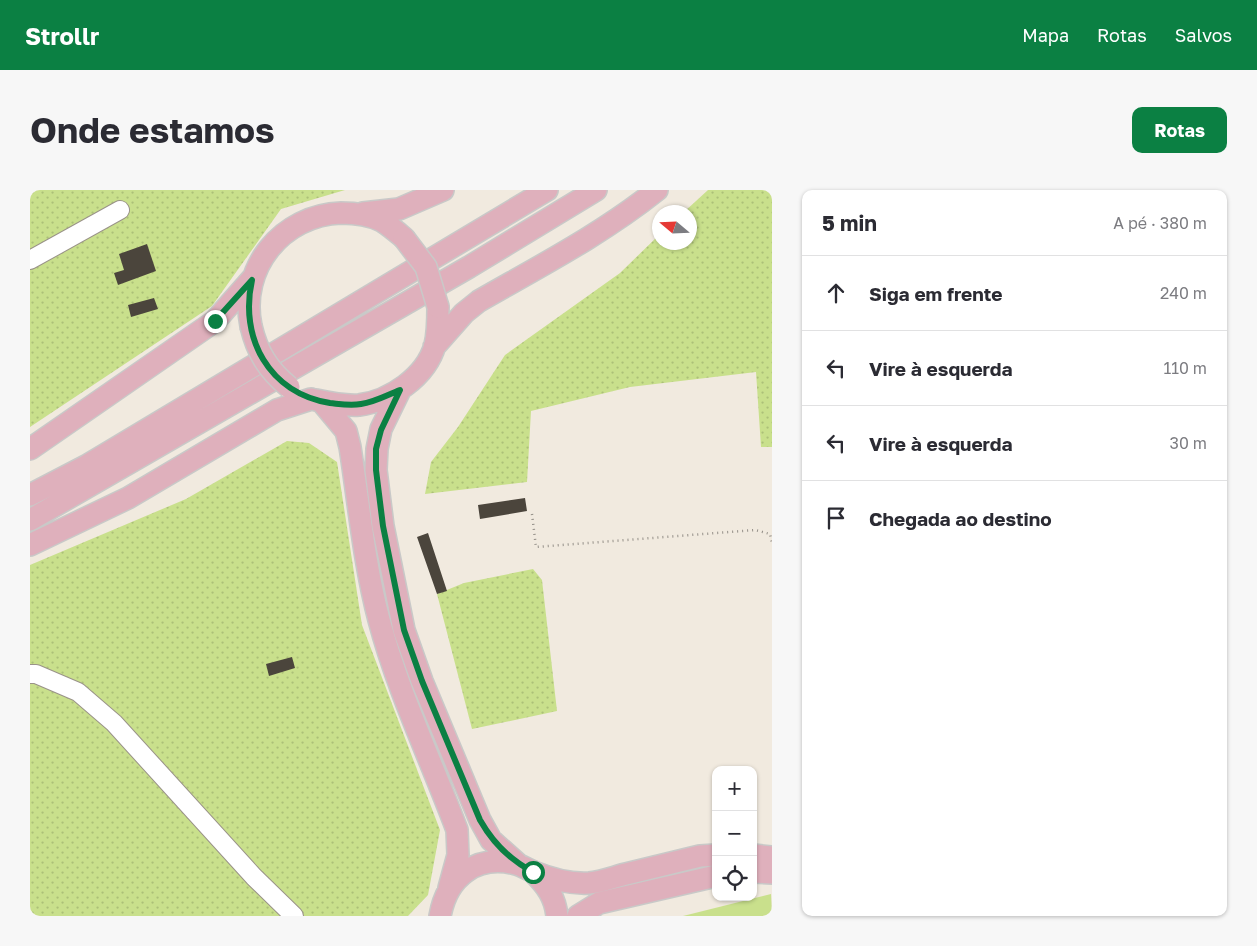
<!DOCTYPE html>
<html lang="pt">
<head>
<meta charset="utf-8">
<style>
	body { margin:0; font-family:"Golos Text",sans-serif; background:#f7f7f7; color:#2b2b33 }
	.controls { position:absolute; right:15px; bottom:15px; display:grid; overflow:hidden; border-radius:10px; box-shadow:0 1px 4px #0004 }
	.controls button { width:45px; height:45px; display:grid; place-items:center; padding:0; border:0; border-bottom:1px solid #e1e1e2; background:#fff; color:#2b2b33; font:25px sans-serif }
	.compass { position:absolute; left:622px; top:15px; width:45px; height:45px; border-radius:50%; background:#fff; box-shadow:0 1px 4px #0004; rotate:289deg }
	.stop { position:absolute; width:15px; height:15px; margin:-11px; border:4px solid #0b8043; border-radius:50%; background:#fff }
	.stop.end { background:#0b8043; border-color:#fff; box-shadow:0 1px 5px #0008 }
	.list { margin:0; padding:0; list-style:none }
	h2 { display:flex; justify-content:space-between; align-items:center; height:65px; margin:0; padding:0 20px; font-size:21px }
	h2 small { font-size:16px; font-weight:400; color:#7c7c81 }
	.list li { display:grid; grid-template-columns:32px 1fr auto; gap:15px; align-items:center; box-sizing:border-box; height:75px; padding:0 20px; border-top:1px solid #e1e1e2 }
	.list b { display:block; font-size:19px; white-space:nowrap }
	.list em { font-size:16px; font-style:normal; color:#7c7c81 }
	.icon { flex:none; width:28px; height:28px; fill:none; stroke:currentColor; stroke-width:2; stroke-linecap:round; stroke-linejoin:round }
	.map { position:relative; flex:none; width:742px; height:726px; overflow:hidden; border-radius:10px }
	header { display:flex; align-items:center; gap:30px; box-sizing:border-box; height:70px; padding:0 25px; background:#0b8043; color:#fff }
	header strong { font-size:24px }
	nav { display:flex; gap:28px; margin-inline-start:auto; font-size:18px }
	.intro { display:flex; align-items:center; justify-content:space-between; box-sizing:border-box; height:120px; padding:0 30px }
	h1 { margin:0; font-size:35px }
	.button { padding:12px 22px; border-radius:10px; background:#0b8043; color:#fff; font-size:18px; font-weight:700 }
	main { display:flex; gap:30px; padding:0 30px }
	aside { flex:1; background:#fff; border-radius:10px; box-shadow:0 1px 4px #0004 }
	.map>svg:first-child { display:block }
</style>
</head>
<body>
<header>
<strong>Strollr</strong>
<nav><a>Mapa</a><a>Rotas</a><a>Salvos</a></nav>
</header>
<div class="intro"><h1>Onde estamos</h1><a class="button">Rotas</a></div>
<main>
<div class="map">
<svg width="742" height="726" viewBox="0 0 742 726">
	<defs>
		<pattern id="grass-dots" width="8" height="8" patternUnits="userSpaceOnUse" patternTransform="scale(1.25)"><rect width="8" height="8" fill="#c9e08c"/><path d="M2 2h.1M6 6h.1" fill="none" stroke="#acc078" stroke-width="1.8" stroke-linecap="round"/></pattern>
	</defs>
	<rect width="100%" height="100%" fill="#f1eadf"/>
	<path fill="url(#grass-dots)" d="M0 0H315L251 19 182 116 0 237Z
		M678 0H742V257H731L726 182 600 197 501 221 497 292 395 304 401 272 428 237 475 165 590 83 629 45 630 52H660V22H654Z
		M257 251 279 253 307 272 332 435 410 640 398 705 378 726H0V375L156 309Z
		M503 379 512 390 527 521 442 539 407 404 434 393Z"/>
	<path fill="#c9e08c" d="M741 704 742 726H653Z"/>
	<path fill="#4b453c" d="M117 54 126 81 88 95 84 83 94 80 89 64Z
		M124 108 128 119 101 127 98 115Z
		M495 308 497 321 450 329 448 315Z
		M398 343 417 401 407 404 387 347Z
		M262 467 265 478 239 486 236 474Z"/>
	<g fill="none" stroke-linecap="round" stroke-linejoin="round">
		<g stroke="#9a9389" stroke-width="20">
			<path id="minor" d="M0 70 90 20
				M0 484H6L48 502 84 533 224 687 264 726"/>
		</g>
		<g stroke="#c9c9c8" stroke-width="24">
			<path id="major" d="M333 23 369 19 413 0
				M221 136C209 78 252 25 311 23 325 23 340 25 352 31 360 36 367 42 374 48
				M404 157 434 123 449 111C510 76 572 44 627 0
				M370 200 351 239 347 259 346 280 353 336 374 440 392 491 450 630 461 650 489 675
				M286 210C300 213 315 216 329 215 360 211 396 187 405 155 408 143 408 129 408 117
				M291 211 316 241 320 257C329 315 334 373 349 430 368 502 401 570 427 640L428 665 419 698
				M0 259 185 131 222 89
				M0 305 56 276 517 0
				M0 330 439 77 566 0
				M0 355 98 308 247 220 281 209
				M723 665 742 667
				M503 682C517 696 525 707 527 726
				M723 682 742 683
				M410 726C417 687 446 664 486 674 493 676 498 680 504 682 521 689 540 694 559 693 571 692 584 687 596 684 621 678 645 672 670 666L686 665
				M548 726 569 713 686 686"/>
		</g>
		<path stroke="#948f88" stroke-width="2.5" stroke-dasharray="1 4" stroke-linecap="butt" d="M502 324 506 357 725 340 740 344 742 353"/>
		<use href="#minor" stroke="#fff" stroke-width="18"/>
		<use href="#major" stroke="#dfb0bc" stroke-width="21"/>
		<g stroke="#c9c9c8" stroke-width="24" stroke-linecap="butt">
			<path id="major-bridge" d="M374 48 396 77 408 117
				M221 136C227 162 238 180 259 197"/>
		</g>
		<use href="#major-bridge" stroke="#dfb0bc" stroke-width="21"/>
	</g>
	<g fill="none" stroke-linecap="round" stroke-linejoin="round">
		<path stroke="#0b8043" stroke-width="6" d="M185 131 222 90C209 148 239 203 300 213 310 214 320 216 331 214 345 212 357 205 370 200L351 240 346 259V280L353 336 374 440 392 491 450 630C463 653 480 670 503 682"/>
	</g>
</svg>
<div class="controls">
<button>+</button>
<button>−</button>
<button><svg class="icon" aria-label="locate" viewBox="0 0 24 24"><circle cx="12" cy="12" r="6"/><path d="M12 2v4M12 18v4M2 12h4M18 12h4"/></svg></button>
</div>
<svg class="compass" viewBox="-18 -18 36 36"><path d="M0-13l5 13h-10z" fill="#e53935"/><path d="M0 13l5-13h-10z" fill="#7c7c81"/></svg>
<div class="stop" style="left:503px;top:682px"></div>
<div class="stop end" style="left:185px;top:131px"></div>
</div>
<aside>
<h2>5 min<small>A pé · 380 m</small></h2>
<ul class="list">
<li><svg class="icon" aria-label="ahead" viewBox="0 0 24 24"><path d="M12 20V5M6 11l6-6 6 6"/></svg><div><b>Siga em frente</b></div><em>240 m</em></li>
<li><svg class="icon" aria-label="left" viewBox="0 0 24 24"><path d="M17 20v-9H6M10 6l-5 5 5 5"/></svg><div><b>Vire à esquerda</b></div><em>110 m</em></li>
<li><svg class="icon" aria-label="left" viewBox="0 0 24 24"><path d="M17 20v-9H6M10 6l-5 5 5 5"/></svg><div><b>Vire à esquerda</b></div><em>30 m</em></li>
<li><svg class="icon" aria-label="arrive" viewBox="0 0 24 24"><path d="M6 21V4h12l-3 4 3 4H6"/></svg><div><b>Chegada ao destino</b></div></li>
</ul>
</aside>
</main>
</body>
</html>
